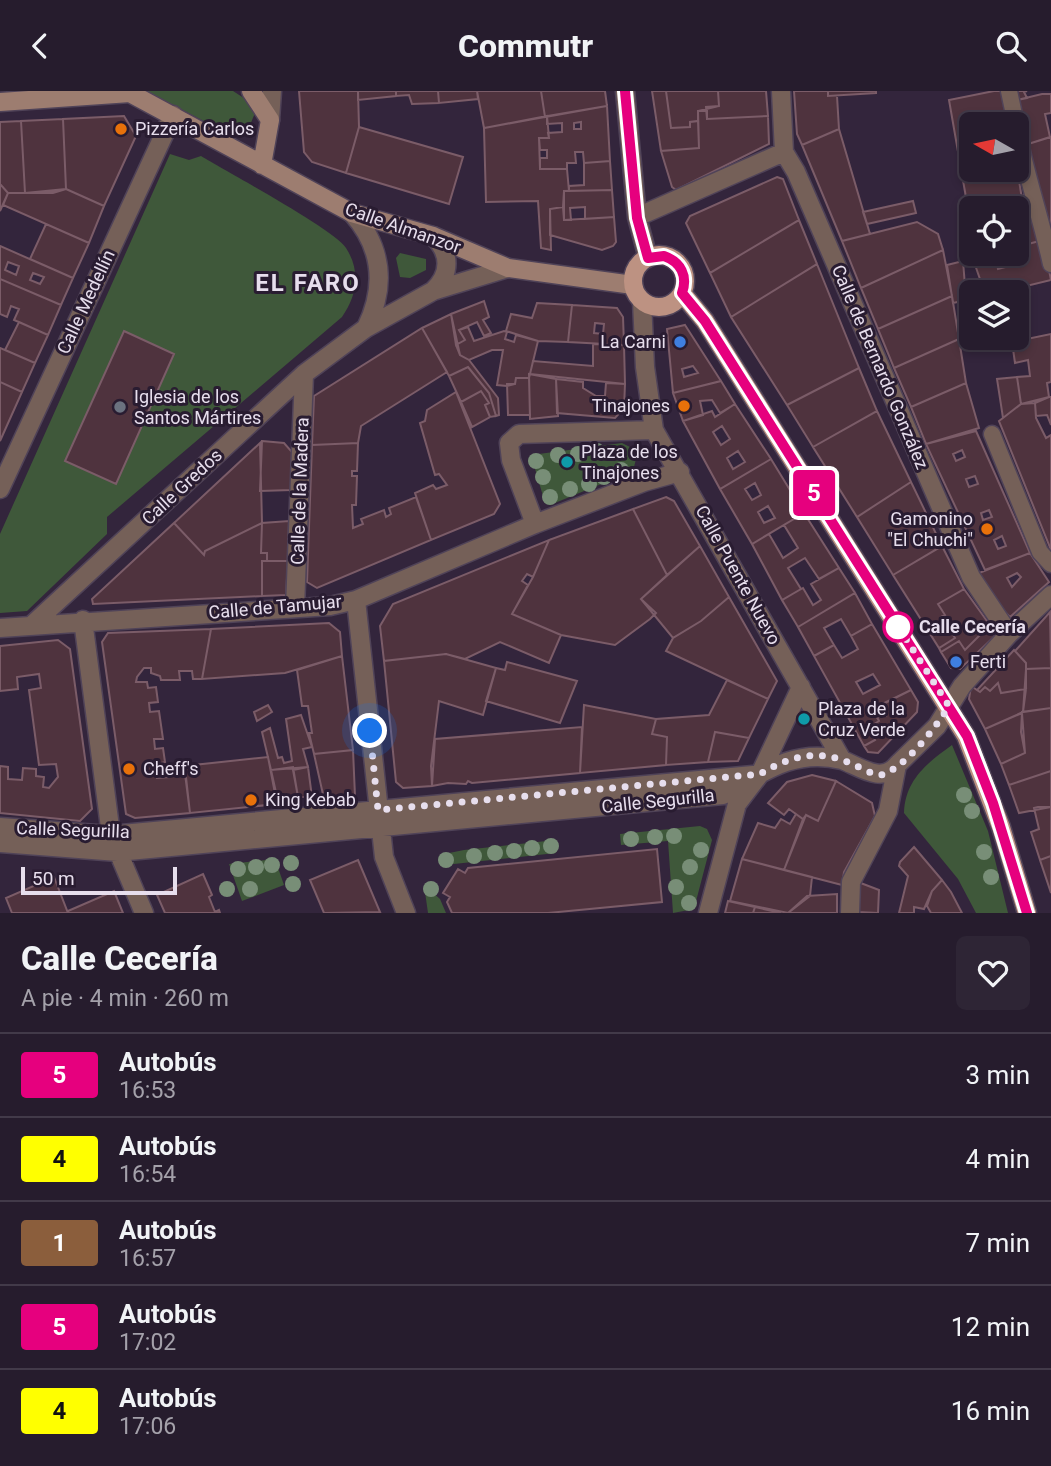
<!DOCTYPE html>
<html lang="es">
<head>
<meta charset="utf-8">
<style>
  :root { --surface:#261c2d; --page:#2e2535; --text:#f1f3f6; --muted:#a4a1aa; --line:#423a49 }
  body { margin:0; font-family:Roboto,sans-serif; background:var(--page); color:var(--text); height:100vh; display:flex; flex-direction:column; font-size:26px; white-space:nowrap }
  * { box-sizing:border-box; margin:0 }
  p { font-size:23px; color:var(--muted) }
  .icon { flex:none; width:38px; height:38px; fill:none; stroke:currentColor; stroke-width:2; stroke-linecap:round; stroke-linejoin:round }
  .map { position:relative; height:822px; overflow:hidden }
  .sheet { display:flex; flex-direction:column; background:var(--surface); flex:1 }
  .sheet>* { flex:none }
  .badge { padding:0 14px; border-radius:5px; font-size:24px; line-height:46px }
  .needle { width:46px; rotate:279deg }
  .buttons { position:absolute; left:959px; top:21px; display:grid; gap:14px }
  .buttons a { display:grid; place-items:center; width:70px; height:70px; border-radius:10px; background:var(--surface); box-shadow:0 4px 10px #0003,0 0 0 2px var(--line); font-size:35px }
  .scale { position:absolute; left:21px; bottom:18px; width:156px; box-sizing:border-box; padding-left:7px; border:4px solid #e7deed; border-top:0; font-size:19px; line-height:24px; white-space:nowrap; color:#e7deed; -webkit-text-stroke:5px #291c31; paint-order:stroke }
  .you { position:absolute; width:35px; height:35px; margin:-18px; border:5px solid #fff; border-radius:50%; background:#1a73e8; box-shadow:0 0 0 10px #1a73e833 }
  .map>.badge { position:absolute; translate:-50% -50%; box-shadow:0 0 0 4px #fff }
  .round { display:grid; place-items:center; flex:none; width:74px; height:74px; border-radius:10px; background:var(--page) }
  .summary { display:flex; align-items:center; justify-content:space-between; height:119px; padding:0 21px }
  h1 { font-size:33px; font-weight:800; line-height:52px }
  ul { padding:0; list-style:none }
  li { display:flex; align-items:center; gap:21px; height:84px; padding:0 21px; border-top:2px solid var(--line) }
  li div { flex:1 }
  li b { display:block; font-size:26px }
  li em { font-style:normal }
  li .badge { min-width:77px; font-weight:700; text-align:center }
  header { display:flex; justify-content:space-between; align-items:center; height:91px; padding:0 21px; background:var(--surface); font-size:32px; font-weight:800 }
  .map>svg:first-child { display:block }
</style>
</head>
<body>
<header><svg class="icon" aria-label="back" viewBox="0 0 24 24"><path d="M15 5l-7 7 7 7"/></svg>Commutr<svg class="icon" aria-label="search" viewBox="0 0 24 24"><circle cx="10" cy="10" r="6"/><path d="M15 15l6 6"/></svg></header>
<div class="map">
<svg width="1051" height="822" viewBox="0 0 1051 822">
  <rect width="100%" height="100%" fill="#33253c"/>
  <path fill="#3f583a" d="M146,0H233L250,11L255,22L250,34L234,43L219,38Z
    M170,63L189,69L201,65C227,81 334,138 346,157C361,180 357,205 342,226L107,426V443L27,520L0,522V443Z
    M400,162L426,168V179L410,187L400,186L396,167Z
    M622,352L632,357L637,364L633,380L550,414L545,412L531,364Z
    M952,654L988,740L1008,822H976L958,788L904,722C905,689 927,672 952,654Z
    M700,735L707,738L712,749L694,818L673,822L668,750L621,754L620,743Z
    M555,749L556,762L454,773L439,770L449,762L464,759Z
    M275,768L284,794L242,810L229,773Z
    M424,794L440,808L446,822H428Z"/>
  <path fill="#4f333e" stroke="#7b5c68" stroke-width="2" fill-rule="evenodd" d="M299,0H358L359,36L346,82L312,71L304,61Z
    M358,0H396V5L358,9Z
    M396,0H438L439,12L412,13L409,4L396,5Z
    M438,0H477L478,8L439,12Z
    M477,0H541L545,26L484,37Z
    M541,0H605L607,15L545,26Z
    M652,0H666L671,37L690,36V31L698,30L699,57L661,60Z
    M666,0H718L719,15L698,20V30L690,31V36L671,37Z
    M718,0H766L768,25L707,28L706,16L719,15Z
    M794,0H828V5H837L839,38L802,54L797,43Z
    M828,0H876V2L828,5Z
    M994,0H1002L1009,33H971V79L1017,77L1022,108L968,118L949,9Z
    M1015,0H1027L1024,1L1027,7L1017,9Z
    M1042,3H1051V22L1045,23L1050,46L1025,54L1017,9Z
    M607,15L610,70L584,72L583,61H575L576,72H567V78H540V67H547V59H540L539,47H549L548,42L562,41V32L547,33V25ZM581,31V38H574V32Z
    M698,20H707V28L768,25L769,53L676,99L672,96L661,60L699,57Z
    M124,25L136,45L104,115L66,98L63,28Z
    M547,25L549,47H539L540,78H567L569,100H564L563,116L550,118L551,159L541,157L538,110L486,111L484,37Z
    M63,28L66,98L25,102L21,30Z
    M21,30L25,102H8L0,93V31Z
    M359,36L463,66L449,113L346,82Z
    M839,38L870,143L842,150L802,54Z
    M1051,46V157L1025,54Z
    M610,70L612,99L569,100V95L584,94V72Z
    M777,86L783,88L799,129L710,182L686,132L690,125Z
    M0,93L8,102L0,120Z
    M66,98L104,115L89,152L3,114L8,102H53Z
    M612,99L614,126L585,128V116L570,117L571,129H564V100Z
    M1024,104H1031L1043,149L1017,156V117H1008L1007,111L1025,108Z
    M913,110L916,122L867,133L863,121Z
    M563,116L564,129L614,126L616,151L613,155L602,159L550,144V118Z
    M799,129L817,173L731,226L710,182Z
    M917,131L938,143L943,159L861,197L842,150Z
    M46,133L89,152L73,187L30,168Z
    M1043,149L1051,189L1002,201H971V208L953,212L947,174L963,170L965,195L981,191L973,168L995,163L998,178L1025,171L1023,163L1008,166L1007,163H1017V156Z
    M0,155L73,187L61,214L0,188ZM8,171L19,175L16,184L5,179ZM33,182L44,186L40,193L30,189Z
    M943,159L952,205L878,238L861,197Z
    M817,173L859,277L787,314L731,226Z
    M0,188L61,214L48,244L14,229L19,218L11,215L7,226L0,223Z
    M952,205L959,248L894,277L878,238Z
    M484,210L489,226L483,229L491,242L484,245L477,231L459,239L465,249L456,254L451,223Z
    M537,212L572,214L568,251L538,250L506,240L511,223L532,227Z
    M572,214L617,217L623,226L624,254L568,251ZM595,232L604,233L603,243L594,242Z
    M451,223L460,264L469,269L498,307L499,324L496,325L489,302L468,276L449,285L422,237Z
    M19,231L48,244L35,272L5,259Z
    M685,234L721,290L673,302L667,238ZM693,275L698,282L684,286L682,278Z
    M468,236L474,250L504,240L507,241L505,248L514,251L516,244L538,250L529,287H516L515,293L507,295L497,294L503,259H492L469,269L460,264L456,254L465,249L459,239Z
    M422,237L447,281L361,335L358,352L312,354L314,305Z
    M124,240L174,263L116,393L65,370Z
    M1051,243V291L1047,292L1049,306L1021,313L1017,286L1030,285L1028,269L1015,272L1012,251Z
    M959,248L966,292L911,316L894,277Z
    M593,253L624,254L625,293L530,283L533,270L593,275Z
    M0,257L35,272L22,301L0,291Z
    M468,276L489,302L496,325L490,326L485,314L489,312L481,300L461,311L449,285Z
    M859,277L877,320L813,356L787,314Z
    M529,283L556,288L558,325L530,328Z
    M1017,286L1021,313L1003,327L997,288Z
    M516,287H529L530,324H508L507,293H515Z
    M556,288L583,291V297L596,305H605L606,292L625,293L624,317L615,327L557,322Z
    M721,290L735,313L720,322L712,309L700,310L703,324L683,330L673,302Z
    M0,291L22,301L0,350Z
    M966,292L979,337L926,353L911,316Z
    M481,300L489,312L485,314L490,326L472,336L461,311Z
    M456,301L500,413L494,423L431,449L415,402L433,394L436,398L447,394L439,383L435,384L420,332L425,330L427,319Z
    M1049,306H1051V334L1047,324L1036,325L1035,312Z
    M1035,312L1036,327L1046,347L1051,344V459L999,330L1021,313Z
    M735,313L771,368L720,398L683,330L712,320L715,326ZM722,335L730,348L721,354L713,341ZM738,360L745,371L733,378L727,367Z
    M877,320L911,391L857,426L813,356Z
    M976,340L1030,462L985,479L926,353ZM962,359L965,366L956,370L953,363ZM975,385L978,393L969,396L966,388ZM989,419L992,426L983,429L981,422ZM1002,445L1006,455L998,458L994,449Z
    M262,350L284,352L292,361L291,399L260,400Z
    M260,352L262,432L205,460L204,464L174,432Z
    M358,352L357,380H352V385H357L356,414H352L353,437L363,433L361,428L384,419L386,426L391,423L389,417L416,406L431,449L317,497L307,491L312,354Z
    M771,368L804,422L752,453L720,398ZM755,392L761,404L752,409L745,398ZM768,415L775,427L764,432L758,421Z
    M911,391L942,455L893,484L857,426Z
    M666,406L674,410L700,455L667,484L633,418Z
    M633,418L667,484L641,508L656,522L650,528L615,554L561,544L512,523L533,486L549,449Z
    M804,422L839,477L819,488L805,467L788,477L801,498L782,509L752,453L769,443L783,467L798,457L784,434Z
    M289,430L288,470H267V462H261L262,432Z
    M174,432L204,464L205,460L262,432L261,462H267V470H262V505L93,513L92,508Z
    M549,449L533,486L527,483L522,490L528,494L512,523L561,544L549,572L500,551L465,568L446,563L384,570L380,535L393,513Z
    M700,455L729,506L701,530L673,547L641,508Z
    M942,455L964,498L938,513L945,524L941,526L955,547L939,557L893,484Z
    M1030,462L1049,491L1010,526L997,513L979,482ZM1017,482L1021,486L1012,496L1007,487Z
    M262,470H288L286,504L262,505Z
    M839,477L855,502L798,536L782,509L803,497L813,514L821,509L811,493Z
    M964,498L997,544L987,537L965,559L959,550L941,561L939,557L955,547L941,526L945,524L938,513Z
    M855,502L872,533L851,545L841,528L824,537L834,554L814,565L798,536Z
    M729,506L777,590L768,608L666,560L673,547L701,530Z
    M1050,521L1051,577L1026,578V572L1015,560Z
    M329,532L340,541L342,565L285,582L202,588L211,538Z
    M872,533L911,599L872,618L879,630L868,637L875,649L864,655L814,565L834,554L842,567L858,558L851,545ZM873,583L880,594L863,603L856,591Z
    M987,537L995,545L960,578L951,577L941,561L959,550L965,559Z
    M211,538L202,588H193L192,580H179L180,589H161L160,585L151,582V577H144L137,586L136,591H147L148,597L156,596L158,611L149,612L150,621L159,620L163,648H154L155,658L163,657L165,671L161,672V678L156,679L157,687L169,686L168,679L185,677L190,722L135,727L126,723L102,551L108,542Z
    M58,549L70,558L92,718L80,730L0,722V675L8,676V688L22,689L23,677L36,678V685L44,686L43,696L49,697L58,686L56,673L39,674L29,599L41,597L39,583L17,586L18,598L0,600V555Z
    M1014,559L1026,572V598L1001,602L998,592L990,600L985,596L980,601L977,599Z
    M446,563L496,577L483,624L439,610L431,675L432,695L403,697L396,691L384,570Z
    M342,565L353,659L314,663L309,642H312L308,615H302L297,579Z
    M507,571L577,590L560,632L486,610L496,577L505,579Z
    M1051,577V617L1023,621L1026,578Z
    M727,589L768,608L749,647L715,641L708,671L666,674L667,646L652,643L656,628L709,624Z
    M998,592L1001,602L1026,598L1023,621L985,638L969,608L971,595L980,601L985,596L990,600Z
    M911,599L918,611L917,621L878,662L868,661L864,655L875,649L868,637L879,630L877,626L886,625L883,613Z
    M268,614L272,621L257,630L254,621Z
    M584,614L656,628L652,643L667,646L666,674L580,682Z
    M1051,617V680L1009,694L1001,673L1025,662L1021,641L1022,621Z
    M1022,622L1025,662L1001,673L985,638Z
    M301,624L312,656L303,658L308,676L271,679L262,641L270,637L278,667L282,666L284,672L292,670L286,628Z
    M582,636L580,682L472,692L468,690L466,693L448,692L432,695L435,648Z
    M715,641L749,647L738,670L708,671Z
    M353,659L355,705L324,708L314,663Z
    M268,666L277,713L190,722L184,675Z
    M293,676L298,706H277L271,679Z
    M308,676L312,706H298L293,679Z
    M1051,680V716L1019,722L1009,694Z
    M812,684L836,690L818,730L806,724L803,728L789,718L784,724L768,712L787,691Z
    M836,690L872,712L875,725L844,781L842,794L784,779L806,724L818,730Z
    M1038,716H1051V765L1040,769L1031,741L1039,738L1034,717Z
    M796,723L803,728L784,779L742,768L758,732L775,737L781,728L790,733Z
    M914,756L942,789L932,800L924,818L914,816V822H899L908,785L899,775L900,771Z
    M657,758L662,811L548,822H452L447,811L450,806L443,802L458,778L465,782L468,777Z
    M1051,765V802L1040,769Z
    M742,768L812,786L810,805L788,822L730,810Z
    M358,769L380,821L324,822L310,789Z
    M203,783L212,804L209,806L215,821L219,819L220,822H165L157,804Z
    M54,786L68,822H12L6,807Z
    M942,789L951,801L962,822H931L927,815L932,800Z
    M858,791L879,799L878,822L857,821Z
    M114,800L123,822H68V820Z
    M837,803V822H788L807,805Z
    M728,810L755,816L753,822H725Z
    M755,816L781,822H753Z"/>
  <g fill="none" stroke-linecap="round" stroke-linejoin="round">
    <g stroke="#504358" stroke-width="19">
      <path id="pedestrian" d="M1009,0L1016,33
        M1017,38C1026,84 1041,127 1051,173
        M992,343L1040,461L1051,473"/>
    </g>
    <g stroke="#504358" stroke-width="21">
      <path id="minor" d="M625,0L637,126L648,167
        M781,0L784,61L796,81L971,486L1009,543
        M270,29L272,0
        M352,122C383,157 386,196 366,237
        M637,126L784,61
        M433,145C451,162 451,183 433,200
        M642,210L645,276L654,339L842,669C860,676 882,693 897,674
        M654,339L519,343L509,352L511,369L535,433L644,391L680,381
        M0,398L173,24
        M356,509L384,766L406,822
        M295,517L304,283
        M83,529L111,744L144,822
        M33,533L304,283L366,237L433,200L508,177
        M0,537L330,515L356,509L535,433
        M0,736L111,744L753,684
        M0,752L118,761L723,704C763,681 795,657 842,669
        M708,822L737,713L760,683L801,596
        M850,822L851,791L888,720L897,674L937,635L962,595L1009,543L1051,504"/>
    </g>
    <g stroke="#504358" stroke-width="21">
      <path id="secondary" d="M251,0L270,29L262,74
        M0,11L130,2L352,122L433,145L508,177L633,194"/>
    </g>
    <g stroke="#504358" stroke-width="21">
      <path id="primary" d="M633 190a26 26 0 1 1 52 0a26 26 0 1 1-52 0Z
        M682,202L705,230L966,645L1001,736L1027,822"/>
    </g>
    <use href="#pedestrian" stroke="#756058" stroke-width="16"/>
    <use href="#minor" stroke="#756058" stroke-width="18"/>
    <use href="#secondary" stroke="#9d7d70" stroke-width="18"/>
    <use href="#primary" stroke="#bd9282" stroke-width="18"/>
  </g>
  <g fill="#788e77">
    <circle cx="597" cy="360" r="8"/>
    <circle cx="578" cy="363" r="8"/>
    <circle cx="558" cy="364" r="8"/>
    <circle cx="536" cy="370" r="8"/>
    <circle cx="621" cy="379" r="8"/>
    <circle cx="543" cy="386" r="8"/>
    <circle cx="604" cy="386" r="8"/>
    <circle cx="589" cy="393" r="8"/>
    <circle cx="570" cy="398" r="8"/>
    <circle cx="550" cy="406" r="8"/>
    <circle cx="964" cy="704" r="8"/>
    <circle cx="972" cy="720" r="8"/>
    <circle cx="674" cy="745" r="8"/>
    <circle cx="655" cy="746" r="8"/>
    <circle cx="631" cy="748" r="8"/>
    <circle cx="551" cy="755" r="8"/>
    <circle cx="532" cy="757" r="8"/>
    <circle cx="701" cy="759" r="8"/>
    <circle cx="514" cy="760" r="8"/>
    <circle cx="984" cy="761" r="8"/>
    <circle cx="495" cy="762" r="8"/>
    <circle cx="474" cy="765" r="8"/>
    <circle cx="446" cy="769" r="8"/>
    <circle cx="291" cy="772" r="8"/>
    <circle cx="272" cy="774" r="8"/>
    <circle cx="256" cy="776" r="8"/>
    <circle cx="690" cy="776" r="8"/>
    <circle cx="238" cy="778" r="8"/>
    <circle cx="991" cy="786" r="8"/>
    <circle cx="293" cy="793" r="8"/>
    <circle cx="676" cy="796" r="8"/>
    <circle cx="227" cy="798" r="8"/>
    <circle cx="250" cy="798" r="8"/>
    <circle cx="431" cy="798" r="8"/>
    <circle cx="689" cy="812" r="8"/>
  </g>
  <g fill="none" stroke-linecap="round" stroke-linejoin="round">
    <g stroke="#fff" stroke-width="16">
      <path id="line" d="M625,0L637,127L648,167L664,165C681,171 688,185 682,202L705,230L967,645L993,712L1027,822"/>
    </g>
    <use href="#line" stroke="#e6007e" stroke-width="10"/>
    <path stroke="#e7deed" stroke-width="7" stroke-dasharray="0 12.6" d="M370,640L378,719L760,683C786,667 815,658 845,670C857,674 869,683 881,684C904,678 937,635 949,615L892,526L898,536"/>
  </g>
  <g fill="#e8710a" stroke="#291c31" stroke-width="2.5">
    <circle cx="121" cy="38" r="7"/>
    <circle cx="684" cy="315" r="7"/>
    <circle cx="987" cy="438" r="7"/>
    <circle cx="129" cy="678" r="7"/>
    <circle cx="251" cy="709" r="7"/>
  </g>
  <g fill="#3f7fe0" stroke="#291c31" stroke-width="2.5">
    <circle cx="680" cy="251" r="7"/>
    <circle cx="956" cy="571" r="7"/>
  </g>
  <circle fill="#6b7280" stroke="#291c31" stroke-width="2.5" cx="120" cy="316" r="7"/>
  <g fill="#0f9aa8" stroke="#291c31" stroke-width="2.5">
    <circle cx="567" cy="371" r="7"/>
    <circle cx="804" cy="628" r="7"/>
  </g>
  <circle fill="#fff" stroke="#e6007e" stroke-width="3.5" cx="898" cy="536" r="14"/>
  <g text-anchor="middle" stroke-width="6" stroke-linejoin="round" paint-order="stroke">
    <g font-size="18" fill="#e7deed" stroke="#291c31" text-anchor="start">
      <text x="135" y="44">Pizzería Carlos</text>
      <text x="666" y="257" text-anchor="end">La Carni</text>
      <text x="134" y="312">Iglesia de los<tspan x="134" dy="21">Santos Mártires</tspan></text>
      <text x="670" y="321" text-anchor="end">Tinajones</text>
      <text x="581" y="367">Plaza de los<tspan x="581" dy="21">Tinajones</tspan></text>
      <text x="973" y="434" text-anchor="end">Gamonino<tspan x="973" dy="21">"El Chuchi"</tspan></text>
      <text x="970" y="577">Ferti</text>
      <text x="818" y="624">Plaza de la<tspan x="818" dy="21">Cruz Verde</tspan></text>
      <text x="143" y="684">Cheff's</text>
      <text x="265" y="715">King Kebab</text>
    </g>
    <g font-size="18" fill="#e7deed" stroke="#291c31">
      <text transform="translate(403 137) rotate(19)" y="6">Calle Almanzor</text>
      <text transform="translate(86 211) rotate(-65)" y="6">Calle Medellín</text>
      <text transform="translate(880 276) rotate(67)" y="6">Calle de Bernardo González</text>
      <text transform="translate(182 396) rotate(-43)" y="6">Calle Gredos</text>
      <text transform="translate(300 400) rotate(-88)" y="6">Calle de la Madera</text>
      <text transform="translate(738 484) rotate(61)" y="6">Calle Puente Nuevo</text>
      <text transform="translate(275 516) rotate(-5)" y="6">Calle de Tamujar</text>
      <text transform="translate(658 710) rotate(-6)" y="6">Calle Segurilla</text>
      <text transform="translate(73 739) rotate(2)" y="6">Calle Segurilla</text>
    </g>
    <g font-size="18" font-weight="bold" fill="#e7deed" stroke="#291c31" text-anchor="start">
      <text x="919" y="542">Calle Cecería</text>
    </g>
    <g font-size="24" font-weight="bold" letter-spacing="2" fill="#e7deed" stroke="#291c31">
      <text x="308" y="200">EL FARO</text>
    </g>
  </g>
</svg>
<div class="buttons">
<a><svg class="needle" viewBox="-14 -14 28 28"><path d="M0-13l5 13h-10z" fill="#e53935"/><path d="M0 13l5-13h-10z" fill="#a4a1aa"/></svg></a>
<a><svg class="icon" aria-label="locate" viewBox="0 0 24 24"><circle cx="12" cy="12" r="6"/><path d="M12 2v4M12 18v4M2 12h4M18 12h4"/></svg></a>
<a><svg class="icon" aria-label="layers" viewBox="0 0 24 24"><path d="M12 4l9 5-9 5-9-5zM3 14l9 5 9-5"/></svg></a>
</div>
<div class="scale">50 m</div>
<div class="you" style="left:370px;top:640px"></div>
<b class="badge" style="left:814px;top:402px;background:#e6007e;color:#fff">5</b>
</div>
<section class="sheet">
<div class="summary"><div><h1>Calle Cecería</h1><p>A pie · 4 min · 260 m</p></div><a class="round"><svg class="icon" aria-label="heart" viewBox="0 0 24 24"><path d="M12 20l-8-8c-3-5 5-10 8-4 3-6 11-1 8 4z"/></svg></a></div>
<ul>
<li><span class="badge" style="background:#e6007e;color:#fff">5</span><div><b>Autobús</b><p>16:53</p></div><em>3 min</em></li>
<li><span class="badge" style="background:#ff0;color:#111">4</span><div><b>Autobús</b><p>16:54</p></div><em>4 min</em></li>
<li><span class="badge" style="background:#8b5e3c;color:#fff">1</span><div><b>Autobús</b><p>16:57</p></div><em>7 min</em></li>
<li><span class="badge" style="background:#e6007e;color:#fff">5</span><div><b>Autobús</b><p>17:02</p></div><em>12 min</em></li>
<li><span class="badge" style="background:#ff0;color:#111">4</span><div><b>Autobús</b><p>17:06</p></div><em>16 min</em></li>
</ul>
</section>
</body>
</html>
